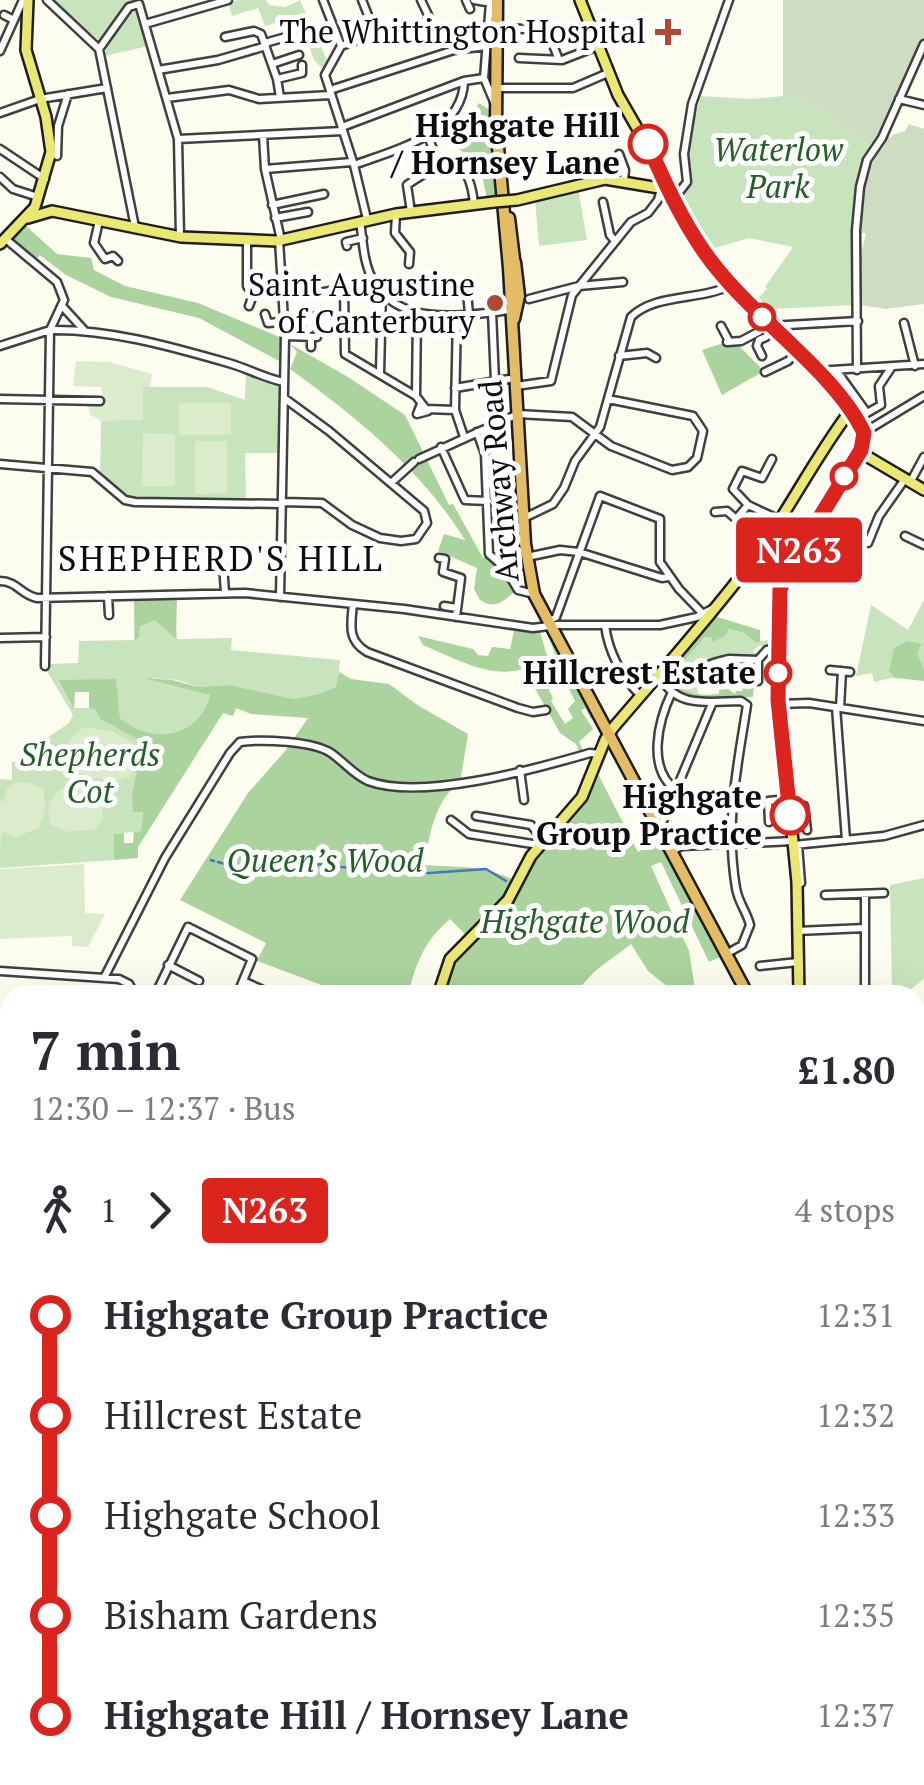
<!DOCTYPE html>
<html lang="en">
<head>
<meta charset="utf-8">
<style>
  :root { --surface:#fff; --page:#f7f7f7; --text:#2b2b33; --muted:#7c7c81 }
  body { margin:0; font-family:"PT Serif",serif; background:var(--page); color:var(--text); height:100vh; display:flex; flex-direction:column; font-size:38px; white-space:nowrap }
  * { box-sizing:border-box; margin:0 }
  p { font-size:32px; color:var(--muted) }
  .icon { flex:none; width:55px; height:55px; fill:none; stroke:currentColor; stroke-width:2; stroke-linecap:round; stroke-linejoin:round }
  .map { position:relative; flex:1; overflow:hidden }
  .details { position:absolute; left:0px; top:985px; width:925px; height:800px; display:flex; flex-direction:column; background:var(--surface); border-radius:30px 30px 0 0; box-shadow:0 10px 40px #0002 }
  .details>* { flex:none }
  .badge { padding:0 20px; border-radius:8px; font-size:35px; line-height:65px }
  .map>.badge { position:absolute; translate:-50% -50%; box-shadow:0 0 0 5px #fff }
  .legs { display:flex; align-items:center; gap:15px; height:110px; padding:0 30px; font-size:32px }
  .legs p { margin-inline-start:auto }
  .headline { display:flex; align-items:center; justify-content:space-between; height:170px; padding:0 30px }
  h1 { font-size:55px; font-weight:700; line-height:75px }
  ul { padding:0 30px; list-style:none }
  li { display:flex; align-items:center; gap:35px; height:100px; font-size:38px }
  li i { display:grid; place-items:center; width:15px; height:100%; margin:0 12px; background:currentColor }
  li i::after { content:''; width:25px; height:25px; margin:-12px; border:8px solid; border-radius:50%; background:var(--surface) }
  li p { margin-inline-start:auto }
  li:first-child i { background:linear-gradient(#0000 50%,currentColor 0) }
  li:last-child i { background:linear-gradient(currentColor 50%,#0000 0) }
  .map>svg:first-child { display:block }
</style>
</head>
<body>
<div class="map">
<svg width="924" height="1785" viewBox="0 0 924 1785">
  <rect width="100%" height="100%" fill="#fdfdef"/>
  <path fill="#c8e4bc" d="M52,0H132L133,2L118,16L101,42Z
    M238,0H266L269,5L285,7L300,0L328,62L324,70L314,60L304,31L290,35L285,20L265,26L258,8L232,16L228,3Z
    M136,11L148,46L105,56L108,41L131,12Z
    M701,96L750,99L783,96L808,100L872,148L857,189L853,218L856,305L772,309L767,313L755,301L767,289L765,287L793,247L749,238L708,250L680,194L691,186L687,143Z
    M578,188L587,240L539,246L535,199Z
    M246,373L281,385L279,453H245L246,503L125,500L100,477L101,419L143,387H207L245,400Z
    M134,598L176,625L177,639L232,638L231,650L340,660L337,687L319,694L294,699L230,685L198,687L178,680L151,678L210,695C199,738 152,745 120,718L115,679L58,681L74,708H95L101,720C117,726 125,735 143,739L132,793L143,811L141,831L114,834V860L0,868V779L12,780V762L45,761L44,740L69,723L73,715L45,668L49,664L78,663L79,641L134,640Z
    M924,600V680L896,677L874,682L872,673L856,676L871,605L908,630Z
    M727,629L744,633L755,642L773,639V646L764,649L760,645L753,651L754,654L758,652L755,657L723,656L721,659L708,661L690,676L688,670L684,671L682,678L689,687L696,680L691,677L697,675L699,685L703,687H697L698,694L687,692L676,678C682,666 689,640 711,637L714,642Z
    M924,878V979L903,995H892L890,885Z
    M102,1775H202L199,1785H98Z"/>
  <path fill="#aad39d" d="M479,103L491,111L496,199H487L480,165L456,147Z
    M26,226L57,254L91,258L94,270L125,286L198,303L282,338L281,362L199,318L111,297L66,275L40,255L34,262L11,240Z
    M733,340L764,371L722,395L702,350Z
    M290,344L348,377L405,415L449,505L453,504L483,558L488,556L504,570L514,592C503,602 494,610 480,600L474,589L477,568L438,551L444,534L465,540C421,469 356,417 290,369L297,352Z
    M177,597L176,639L155,620L140,626L139,637L135,640L134,598Z
    M714,616L760,630V642H755L744,633L728,629L726,635L713,642L711,637L704,638L678,667L673,679C683,695 701,696 719,694V690L728,689L735,694L736,691H742L744,686L754,687L753,697C717,699 688,710 664,676Z
    M514,631L540,632L554,679L546,684L553,698L551,701L565,724L573,718L568,709L575,701L561,673L549,637L552,635L596,716L591,719L585,708L581,710L593,729L579,742L584,752L580,753L576,744L560,733L524,669C489,679 457,659 423,645L418,636L473,649L478,655L488,656L492,647L510,649Z
    M907,641L922,644L917,653L924,670V681L895,678L889,671L894,648Z
    M339,672L351,679L389,684L419,706L468,734L460,783C435,798 428,839 425,865C461,868 480,864 514,880L505,895L467,936L450,919C424,941 416,963 408,995H340L327,987L252,959L259,957L266,943L180,900L248,793L286,750L308,718L251,714L236,708L233,716L223,713L138,847V858L114,860V834L124,833V843H133L134,832L141,831L143,812H133L132,793L143,740C125,735 117,726 101,720L95,709L89,708V692H75L74,709L58,680L116,679L120,718C152,745 199,738 210,695L144,678L172,680L198,687L230,685L294,699L319,694L336,687Z
    M598,774L638,852L661,840L722,956L709,962L661,862L651,866L689,951L696,995H678L648,971L631,944L595,971L573,995H440L447,968L529,871L544,845L588,795Z"/>
  <path fill="#ceddc2" d="M783,0H924V39L880,137L872,148L808,100L783,96Z
    M909,124L924,129V304L886,309L860,305L858,250H862L866,233H857C858,195 868,163 887,131L891,139L892,135L905,131Z"/>
  <path fill="#dbeccd" d="M76,361L110,362L152,374L150,387H143V420L101,421L90,414L89,408L83,404L101,406L102,387L73,386Z
    M179,403H231V435H179Z
    M143,433L175,434V486H142Z
    M195,441H227V493L195,494Z
    M87,727L113,732L133,743L137,759L131,776C119,782 111,780 99,778C91,777 81,778 74,773C55,760 70,731 87,727Z
    M106,782L110,783L107,800H102L103,818L96,829L69,832L51,825C40,794 66,780 94,784L103,798Z
    M14,783H30L44,790L45,810L39,828L16,837L2,831L0,848V798L3,804L7,789Z
    M84,864L85,913L105,914L88,947L72,946V936L0,939V869Z"/>
  <g fill="none" stroke-linecap="round" stroke-linejoin="round">
    <path stroke="#4875be" stroke-width="2.5" d="M771,142L777,150
      M211,860L214,861
      M218,862L250,871
      M308,863L350,868
      M255,871H278L305,863
      M359,872L380,869L427,873
      M429,873L486,869L506,881"/>
    <g stroke="#404040" stroke-width="11">
      <path id="minor" d="M47,0L99,49
        M323,0L341,46L325,75L354,165L367,219
        M362,0L375,33
        M466,0L470,9
        M474,0L492,3
        M490,3L484,78L494,102
        M139,4L178,139L180,236
        M4,15L14,20
        M145,24L228,0
        M502,28L547,30L559,60
        M225,37L254,31L261,34L277,79L280,97
        M265,43L286,37
        M341,46L375,33L425,23L429,17L421,0
        M0,51L23,0
        M519,58L562,60L598,46
        M272,64L299,55
        M158,70L218,60L266,46
        M277,79L302,73V65
        M500,88H573L608,73
        M330,90L454,50L487,46
        M167,98L229,90L259,99L331,95
        M899,99L924,105
        M0,113L40,99L107,88
        M342,127L464,81
        M263,135L265,169L281,240
        M428,136L440,168
        M178,139L343,131
        M0,149L45,179
        M619,154L625,170L624,180
        M57,156L58,126L68,94
        M354,165C394,150 463,134 464,81L484,78
        M265,169L352,162
        M0,177L13,189L38,197
        M672,191H680L687,182L684,154L692,104L729,0
        M603,202L610,235L615,241
        M272,205L324,194
        M411,212L407,185C444,159 469,151 474,204
        M396,214L395,233L410,252L409,264
        M275,218L308,212
        M99,221L94,243L105,259L113,256L118,261
        M360,221C363,240 363,264 374,282C401,328 467,315 510,310
        M135,227L99,49L129,7L139,4
        M279,240L285,336L280,597
        M247,241V286L253,295L249,306
        M347,246L346,242L363,238
        M344,288L345,354L416,396L426,409L455,410
        M324,292L374,283
        M442,293L467,292L469,314
        M529,299L579,286L623,282
        M63,307L84,330
        M492,312L495,381
        M265,314L268,323L293,321
        M457,316L455,410L464,437
        M299,321L310,322
        M904,323L915,366
        M721,326L729,341
        M770,326L858,321
        M310,329V315
        M285,336L317,337
        M727,342L741,341L760,331
        M0,346L50,330L64,300L57,282L8,241
        M311,347V337
        M619,356L647,353L656,358
        M762,356L757,346L759,340L766,337
        M836,370L867,413L881,405L879,386L891,368
        M857,370L856,230L860,187L867,160L882,138L924,44
        M817,371L924,364
        M765,372L788,361L797,352
        M380,373L382,292
        M516,386L551,381L572,295L631,222L648,213L658,200L661,189
        M455,388L509,379
        M416,396L417,313
        M0,399L100,401
        M421,404L417,414L428,411
        M477,432L485,454L489,554L505,568L518,590L534,594
        M863,433L924,396
        M441,447L465,500L488,501
        M419,459L518,414L572,417L611,446L672,470L688,467L697,458L703,431L693,416L608,399
        M772,459L762,478L742,471L733,489L748,505L778,519
        M0,464L92,472L125,500L135,502L282,504
        M911,481L924,457
        M391,483L414,462
        M282,502L322,503L352,525L380,538L401,541L416,539L427,523L424,511L329,431L284,398
        M715,512L727,511L736,519L748,505
        M524,518L553,504L564,488L575,461L600,427L631,317C655,293 701,301 731,285
        M772,531L800,548
        M905,536L924,545
        M868,543L879,516L905,479
        M527,557L560,550L579,552L662,578L668,577
        M439,558L445,559L443,572L461,578L456,617
        M224,572L226,552H222L225,592
        M0,581C17,581 21,595 37,598L245,593L404,609L533,628L557,625H660L697,617L712,609
        M108,596L109,615
        M353,604C351,625 347,640 367,652L518,708L533,712L546,710
        M444,606L457,608
        M549,621L556,617L600,496L660,519V562L679,589L703,614
        M605,625C608,651 622,678 641,696
        M0,638L46,637
        M758,660V681
        M714,663L711,680L702,683L700,673C706,663 718,662 729,659L758,660L767,650L778,648
        M45,666L50,330C109,329 169,346 225,362C245,367 264,378 284,382
        M830,670L850,672
        M660,675C675,710 711,701 741,701L747,705C737,769 725,822 736,888C738,902 747,912 750,925L742,945L726,954
        M672,692C658,721 646,769 677,791
        M779,704L809,703L924,721
        M836,707L846,840
        M840,708L842,671
        M520,770L524,800
        M789,806H804L807,830
        M476,816L531,825L543,840
        M451,820L469,834L539,845
        M769,822L768,801L788,799
        M660,828L712,704
        M794,845L884,836L924,825
        M798,845L801,883
        M671,851L682,846L793,841
        M825,895L884,893
        M865,895V995
        M797,931L865,928
        M168,965L199,981
        M760,966L798,962
        M0,971L119,979L129,984L135,995
        M104,978L165,858L230,753L240,742C262,739 313,741 331,753C344,762 354,775 368,781C422,801 535,769 590,753L600,754
        M243,981L274,995
        M155,995L188,927L252,959L237,995
        M0,1024L10,1026
        M915,1025L924,1018
        M0,1098L10,1056
        M0,1161L10,1154
        M0,1197L10,1194
        M0,1246L10,1239
        M0,1389H10
        M0,1502L10,1500
        M0,1583L10,1521
        M915,1641L923,1644
        M915,1666L924,1672
        M915,1763L920,1776V1785
        M360,1775L383,1785
        M637,1776L682,1785
        M70,1777L71,1775
        M836,1781L892,1775
        M225,1785L228,1775
        M438,1785L442,1775
        M511,1785L512,1775
        M574,1785L576,1775"/>
    </g>
    <g stroke="#1e1e1e" stroke-width="14">
      <path id="major" d="M580,0L618,95L675,194
        M672,191L703,252L775,331L822,376L855,418L863,433L861,450
        M517,200L605,179L671,190
        M28,218L52,211L181,237L277,241L396,214L494,202
        M0,244L35,207L51,152L46,117L26,50L28,0
        M863,454L924,490
        M438,995L450,959L508,900L531,856L582,797L605,740L613,728C659,674 706,622 750,564C786,516 813,460 850,411
        M799,995L797,882L779,701V597L793,561L861,450
        M0,1249L10,1268
        M915,1369L924,1404
        M915,1503L924,1471
        M915,1518L924,1497
        M0,1654L10,1649
        M915,1697L924,1702
        M835,1775L836,1785
        M15,1785L16,1775"/>
    </g>
    <g stroke="#1e1e1e" stroke-width="15">
      <path id="highway" d="M497,0L496,125L509,268L525,544L534,594L748,995
        M509,218L514,259
        M514,319L519,296L515,262
        M915,1163L924,1170"/>
    </g>
    <use href="#minor" stroke="#fff" stroke-width="6"/>
    <use href="#major" stroke="#eae773" stroke-width="9"/>
    <use href="#highway" stroke="#e5bc66" stroke-width="10"/>
    <path stroke="#ae4a34" stroke-width="2.5" d="M915,1473L924,1493
      M915,1501L924,1528"/>
    <g stroke="#1e1e1e" stroke-width="14" stroke-linecap="butt">
      <path id="major-bridge" d="M494,202L517,200"/>
    </g>
    <use href="#major-bridge" stroke="#eae773" stroke-width="9"/>
  </g>
  <g fill="none" stroke-linecap="round" stroke-linejoin="round">
    <g stroke="#fff" stroke-width="22">
      <path id="line-1" d="M648,144C667,189 691,240 724,277C764,325 839,378 864,433L861,450L793,561L780,589L778,700L790,815"/>
    </g>
    <use href="#line-1" stroke="#dc241f" stroke-width="15"/>
  </g>
  <g fill="#ae4a34" stroke="#fff" stroke-width="4">
    <path d="M663 17h10v10h10v10h-10v10h-10v-10h-10v-10h10z"/>
    <circle cx="495" cy="303" r="10"/>
  </g>
  <g fill="#fff" stroke="#dc241f" stroke-width="5">
    <circle cx="648" cy="144" r="18"/>
    <circle cx="762" cy="317" r="12"/>
    <circle cx="844" cy="476" r="12"/>
    <circle cx="778" cy="673" r="12"/>
    <circle cx="790" cy="815" r="18"/>
  </g>
  <g text-anchor="middle" stroke-width="10" stroke-linejoin="round" paint-order="stroke">
    <g font-size="32" fill="#0d0d0d" stroke="#fff" text-anchor="end">
      <text x="646" y="43">The Whittington Hospital</text>
      <text x="475" y="296">Saint Augustine<tspan x="475" dy="37">of Canterbury</tspan></text>
    </g>
    <g font-size="32" font-weight="bold" fill="#0d0d0d" stroke="#fff" text-anchor="end">
      <text x="620" y="137">Highgate Hill<tspan x="620" dy="37">/ Hornsey Lane</tspan></text>
      <text x="756" y="684">Hillcrest Estate</text>
      <text x="762" y="808">Highgate<tspan x="762" dy="37">Group Practice</tspan></text>
    </g>
    <g font-size="32" font-style="italic" fill="#255e26" stroke="#fff">
      <text x="778" y="161">Waterlow<tspan x="778" dy="37">Park</tspan></text>
      <text x="90" y="766">Shepherds<tspan x="90" dy="37">Cot</tspan></text>
      <text x="325" y="872">Queen’s Wood</text>
      <text x="585" y="933">Highgate Wood</text>
    </g>
    <g font-size="32" fill="#0d0d0d" stroke="#fff">
      <text transform="translate(499 481) rotate(-95)" y="11">Archway Road</text>
    </g>
    <g font-size="35" letter-spacing="2.5" fill="#0d0d0d" stroke="#fff">
      <text x="221" y="571">SHEPHERD'S HILL</text>
    </g>
  </g>
</svg>
<b class="badge" style="left:799px;top:550px;background:#dc241f;color:#fff">N263</b>
<section class="details">
<div class="headline"><div><h1>7 min</h1><p>12:30 – 12:37 · Bus</p></div><b>£1.80</b></div>
<div class="legs"><svg class="icon" aria-label="walk" viewBox="0 0 24 24"><circle cx="13" cy="4" r="2"/><path d="M13 8l-2 6 4 7M11 14l-3 7M7 12l3-4h3l4 4"/></svg>1<svg class="icon" aria-label="forward" viewBox="0 0 24 24"><path d="M9 5l7 7-7 7"/></svg><b class="badge" style="background:#dc241f;color:#fff">N263</b><p>4 stops</p></div>
<ul>
<li><i style="color:#dc241f"></i><b>Highgate Group Practice</b><p>12:31</p></li>
<li><i style="color:#dc241f"></i><span>Hillcrest Estate</span><p>12:32</p></li>
<li><i style="color:#dc241f"></i><span>Highgate School</span><p>12:33</p></li>
<li><i style="color:#dc241f"></i><span>Bisham Gardens</span><p>12:35</p></li>
<li><i style="color:#dc241f"></i><b>Highgate Hill / Hornsey Lane</b><p>12:37</p></li>
</ul>
</section>
</div>
</body>
</html>
